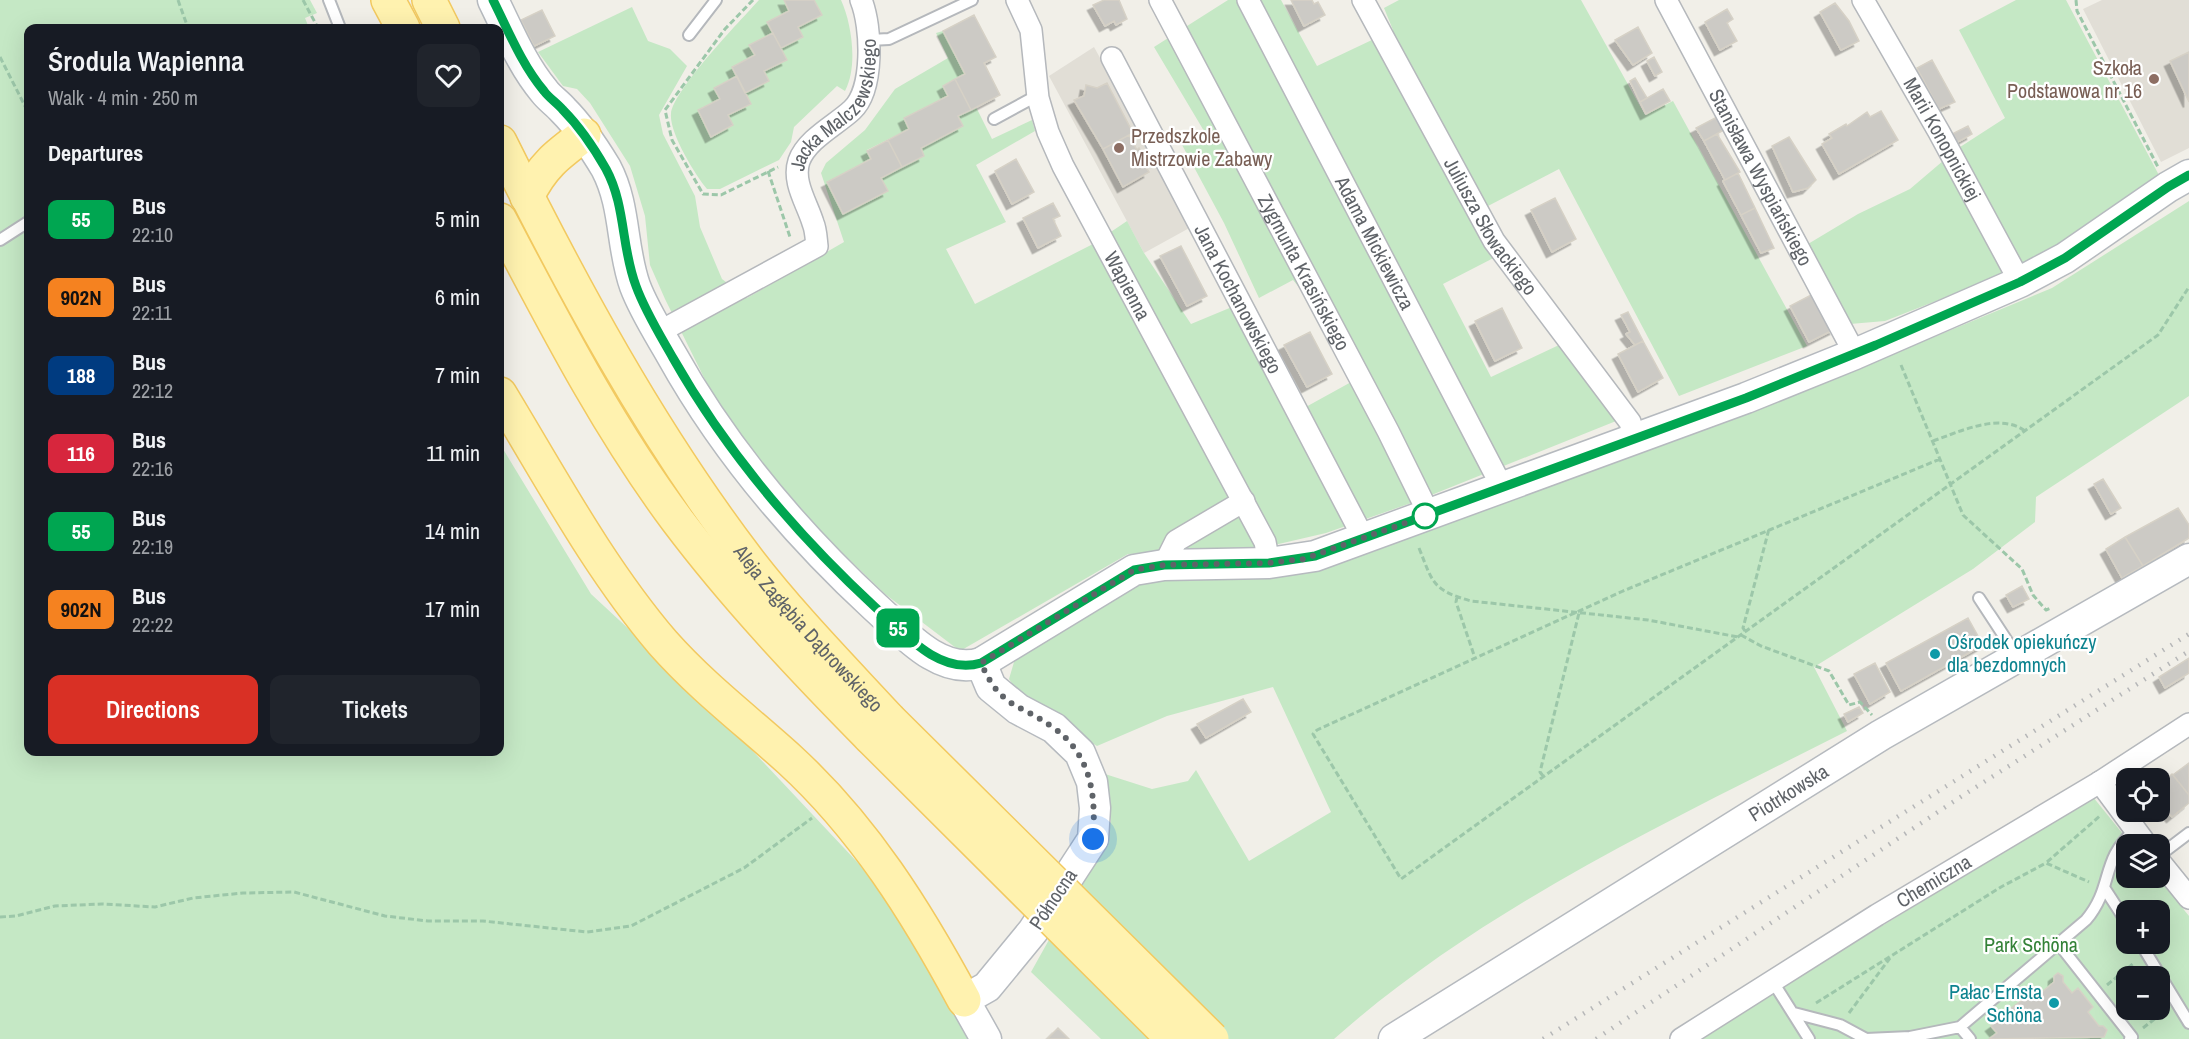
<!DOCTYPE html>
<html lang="en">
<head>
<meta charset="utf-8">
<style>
  :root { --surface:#171b24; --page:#20242c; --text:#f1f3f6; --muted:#9ea1a6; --accent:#d93025 }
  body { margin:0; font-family:"Archivo Narrow",sans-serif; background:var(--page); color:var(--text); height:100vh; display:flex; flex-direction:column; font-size:22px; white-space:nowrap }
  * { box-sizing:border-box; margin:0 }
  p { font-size:20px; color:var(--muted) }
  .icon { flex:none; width:33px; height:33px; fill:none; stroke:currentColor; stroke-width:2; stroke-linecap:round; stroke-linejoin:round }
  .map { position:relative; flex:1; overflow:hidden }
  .details { position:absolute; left:24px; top:24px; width:480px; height:732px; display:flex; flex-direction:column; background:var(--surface); border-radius:12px; box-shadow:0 6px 24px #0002 }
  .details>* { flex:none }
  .badge { padding:0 12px; border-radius:9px; font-size:21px; line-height:39px }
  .fabs { position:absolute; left:2116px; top:768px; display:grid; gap:12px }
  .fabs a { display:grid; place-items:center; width:54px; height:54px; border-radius:12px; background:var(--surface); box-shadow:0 6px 24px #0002; font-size:30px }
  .you { position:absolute; width:30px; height:30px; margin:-15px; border:4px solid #fff; border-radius:50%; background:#1a73e8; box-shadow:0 0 0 9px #1a73e833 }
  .map>.badge { position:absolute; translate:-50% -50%; box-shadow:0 0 0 3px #fff }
  h2 { padding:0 24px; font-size:22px; line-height:54px }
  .round { display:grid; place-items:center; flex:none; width:63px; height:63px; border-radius:12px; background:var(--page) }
  .overview { display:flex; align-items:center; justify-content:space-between; height:102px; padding:0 24px }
  h1 { font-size:28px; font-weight:600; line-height:45px }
  .primary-button { display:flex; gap:12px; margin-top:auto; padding:12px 24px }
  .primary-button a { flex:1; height:69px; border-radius:12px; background:var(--accent); color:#fff; font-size:24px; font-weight:600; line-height:69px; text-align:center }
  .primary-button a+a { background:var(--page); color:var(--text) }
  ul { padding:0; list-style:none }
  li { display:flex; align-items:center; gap:18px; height:78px; padding:0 24px }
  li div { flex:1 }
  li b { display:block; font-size:22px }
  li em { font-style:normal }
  li .badge { min-width:66px; font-weight:700; text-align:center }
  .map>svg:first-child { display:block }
</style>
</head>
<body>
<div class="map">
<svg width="2189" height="1039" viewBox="0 0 2189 1039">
  <defs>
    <filter id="shadow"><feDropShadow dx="-5.5" dy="5.5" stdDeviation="0" flood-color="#0004"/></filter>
  </defs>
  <rect width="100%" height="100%" fill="#f1efe8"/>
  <path fill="#e1ded6" d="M2102,0H2189V148L2161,162L2083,9Z
    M1094,47L1193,226L1144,253L1049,76Z"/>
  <path fill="#c5e8c5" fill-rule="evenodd" d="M0,0H310L317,13L305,18L309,28H28V752H500V444L591,594L702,697L860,865L927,959L971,1039H0Z
    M759,0H841C852,24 858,67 845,91L837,86L794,127L791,142L779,160L720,189H707C695,175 669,132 671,114C673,90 741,20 759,0Z
    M1228,0H1281L1317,66L1393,30L1384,8L1399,0H1581L1645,115L1673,101L1807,346L1679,396L1559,169L1488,206L1511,249L1443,284L1491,377L1576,337L1636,413L1414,502L1326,533L1253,550L1128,554L960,651L885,594L792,504L720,410L665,299L650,265L645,216L630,166L590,103L577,89L563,86L538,52L632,7L648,41L670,49L687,66L659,115L663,134L695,196L700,227L722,279L747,298L844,242L821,173L826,163L865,130L895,89L948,58L936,33L943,31L965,74L943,86L948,96L904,118L909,129L867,150L871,159L827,182L843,214L888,191L881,178L924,156L921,148L963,126L958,116L976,107L992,139L1032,120L1035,131L976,165L1006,222L946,249L975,304L1093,244L1127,221L1144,253L1191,324L1244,302L1304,408L1353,381L1315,307L1293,280L1259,298L1224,223L1181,143L1204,131L1154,47Z
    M2016,0H2066L2161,179L2033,263L1885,321L1850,324L1808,244L1858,214L1910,189L1957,149L2005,118L1959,30Z
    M2189,201V396L2036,497L2035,522L1973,569L1814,667L1847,731C1670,821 1484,906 1334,1039H1101L1031,972L1093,861L1111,821L1105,774L1152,789L1188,781L1196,770L1249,861L1331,812L1273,687L1167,716L1097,746L1023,700L1009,679L1017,652L1135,579L1303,571L1364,555L1782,400L2052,288Z
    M2093,797L2131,844H2127V878H2158L2189,916V1039H1697ZM2127,910H2160V944H2127ZM2127,976H2160V1010H2127Z"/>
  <path fill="#cccac5" stroke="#d6d1c6" stroke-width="1.5" filter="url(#shadow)" d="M784,0H814L822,15L798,27L803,37L781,48L767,22L789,11Z
    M1104,0H1119L1127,19L1116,25L1114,21L1105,26L1093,5Z
    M1291,0H1312L1314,4L1318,2L1325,15L1304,26Z
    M1835,3L1849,21L1859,41L1841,50L1820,12Z
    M1727,9L1733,19L1727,23L1737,41L1720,50L1705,22Z
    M542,10L555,36L534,46L521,20Z
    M974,15L996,57L984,63L1000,95L971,110L955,79L965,74L943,31Z
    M1638,27L1652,53L1633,65L1615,40Z
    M773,33L787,60L764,71L769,81L745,93L732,67L755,55L749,45Z
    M2189,52V102L2170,61Z
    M1654,57L1662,72L1655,76L1647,61Z
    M1932,60L1955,102L1939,109L1917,68Z
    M737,76L751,104L728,115L733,125L711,137L698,110L720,99L714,88Z
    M1635,78L1647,98L1640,102L1630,81Z
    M955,79L971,110L958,116L963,126L921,148L924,156L902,167L888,140L909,129L904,118L948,96L943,86Z
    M1107,83L1133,133L1103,149L1074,100L1084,96L1086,85L1097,88Z
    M1663,89L1670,101L1646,114L1640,102Z
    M1881,111L1898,140L1839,174L1822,144L1832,138L1829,134L1846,124L1847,126L1867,112L1870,117Z
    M1717,117L1724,130L1704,141L1696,128Z
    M1968,126L1972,134L1956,143L1952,134Z
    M1717,134L1740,172L1725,180L1704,141Z
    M1129,135L1137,150L1139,148L1143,155L1140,157L1149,172L1123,187L1103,149Z
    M1789,137L1816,180L1808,188L1793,192L1772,146Z
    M888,140L902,167L881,178L888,191L843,214L827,182L871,159L867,151Z
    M1016,159L1034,192L1012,204L995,171Z
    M1738,173L1755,208L1741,215L1723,181Z
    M1555,198L1576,239L1552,252L1531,210Z
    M1053,203L1060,216L1053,219L1061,236L1038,248L1023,218Z
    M1755,208L1774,248L1761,253L1741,215Z
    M1181,246L1207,296L1187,306L1160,256Z
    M1815,293L1835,329L1809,342L1790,306Z
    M1502,308L1522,348L1495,361L1475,321Z
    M1628,312L1643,341L1635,345L1626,334L1630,332L1621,315Z
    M1310,332L1332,374L1307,387L1284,345Z
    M1643,341L1663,378L1638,392L1618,354Z
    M2103,479L2121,508L2111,514L2094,484Z
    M2178,508L2189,525V538L2143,566L2125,537Z
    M2125,537L2143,566L2122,578L2106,549Z
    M2022,586L2029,599L2013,607L2006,595Z
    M1968,618L1983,645L1901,691L1886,663Z
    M2189,658V673L2165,688L2159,677Z
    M1875,663L1890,692L1870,704L1854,674Z
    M1243,699L1251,712L1206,738L1197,724Z
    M1859,707L1863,713L1848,722L1844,714Z
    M2189,763V795L2173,775Z
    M2172,774L2189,795V803L2172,817L2160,804V784Z
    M2058,973L2063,976V982L2072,993L2078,988L2093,1007L2088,1012L2099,1026H2103L2107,1030L2104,1037L1989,1039L1997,1033L1991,1026L2006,1015L2005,1013L2038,988L2042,992L2054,982V976Z
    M1058,1028L1069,1039H1047Z"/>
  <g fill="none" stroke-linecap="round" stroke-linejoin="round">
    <g stroke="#b5b8bc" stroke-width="14">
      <path id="lane" d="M329,0L340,28
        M689,35L716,0
        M870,40L889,39L972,0
        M994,119L1029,100L1038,98
        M0,240L28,222
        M1979,598L2017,656
        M2160,855L2189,833
        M2105,889L2127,923
        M2058,943L2132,1037L2130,1039
        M2141,944L2189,1023
        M1773,982L1809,1039
        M1794,1013L1840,1025L1866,1039
        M1960,1027L1970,1039
        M1866,1039L1910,1037L1960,1027L2086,920C2114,887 2100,860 2134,831"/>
    </g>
    <g stroke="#b5b8bc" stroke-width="24">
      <g id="street">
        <path id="s1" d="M1017,0L1031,30L1038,98L1048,132L1063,166L1265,542L1269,563"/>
        <path id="s2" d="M1160,0L1388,431L1429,514"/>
        <path id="s3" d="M1248,0L1502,487"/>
        <path id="s4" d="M1363,0L1494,241L1630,422L1635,439"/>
        <path id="s5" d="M1666,0L1855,354"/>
        <path id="s6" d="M1863,0L1939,132L2020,282"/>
        <path id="s7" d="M1112,58L1364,539"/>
        <path id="s8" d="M659,332L817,246C816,238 816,230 813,223C807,203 792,182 799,161C807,139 836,125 852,110C874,90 872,27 861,0"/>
        <path d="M1164,565L1176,541L1244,501"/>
        <path d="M2100,782L2146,844"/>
        <path d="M2160,862L2189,898"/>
        <path id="s9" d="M1681,1039L1877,915L2100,782L2189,724"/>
      </g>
    </g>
    <g stroke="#b6babf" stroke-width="33">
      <g id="secondary">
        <path d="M493,0C508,30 522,65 544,91C549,98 557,103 563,110C580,127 594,148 606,168C626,206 621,247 635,286C644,310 659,333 671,354C725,451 794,532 875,607C903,632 940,676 981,663L1134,570L1164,565L1269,563L1315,556L1746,398L1855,354L2020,282L2065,258L2168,187L2189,175"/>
        <path d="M981,663L991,687L1018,709L1054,728L1080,753L1092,782L1095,808L1093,839L1033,931L987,987L964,1000L986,1039"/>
        <path id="s10" d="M1394,1039L1881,735L2189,559"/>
      </g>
    </g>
    <g stroke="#f2c960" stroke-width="36">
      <g id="primary">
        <path d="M388,0L403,28"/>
        <path d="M429,0L443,28"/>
        <path id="s11" d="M500,142C572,287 649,430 747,559C790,615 841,667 889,719"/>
        <path d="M527,197C542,166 557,155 584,135"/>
        <path d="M500,220C554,322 607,426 677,520C735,597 802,668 870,737"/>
        <path d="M500,394C551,478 599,568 663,643C702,687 747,721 790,760C864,828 916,911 964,1000"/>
      </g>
    </g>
    <path stroke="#9cc7a9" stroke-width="3" stroke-dasharray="6 3" stroke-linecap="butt" d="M178,0L188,28
      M303,0L318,28
      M753,0L725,29L665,110L672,140L703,194L721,195L778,167
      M2076,0L2077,11L2158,167
      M0,57L28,112
      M768,171L790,237
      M1901,365L1963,515L2022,569L2033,595L2046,610L2051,608
      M1933,441C1959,432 1999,412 2025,431
      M1940,459L1623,591L1317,730L1313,734L1401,879L2158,335L2189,287
      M1419,548C1433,583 1432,590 1471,601L1648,620L1738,637
      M1457,597L1456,602L1475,658
      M1745,631L1743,628L1769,529
      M1741,635L1761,646L1829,671L1849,705L1860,702L1872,715
      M1543,776L1540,772L1579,613
      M2047,862L2101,815
      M0,917L16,916L55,906L102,904L155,907L193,898L243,893L294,892L385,916L428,921H483L587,932L631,926L744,868L812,818
      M2107,985L2134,963
      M1816,1003L2001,887L2046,863L2089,882
      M1849,1013L1890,958
      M2143,1028L2166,1010"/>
    <use href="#lane" stroke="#fff" stroke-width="10"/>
    <use href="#street" stroke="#fff" stroke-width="21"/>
    <use href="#secondary" stroke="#fff" stroke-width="30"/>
    <use href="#primary" stroke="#fff2af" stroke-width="33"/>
    <path stroke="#b6b7b8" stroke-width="4.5" stroke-dasharray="1.5 8" stroke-linecap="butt" d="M1543,1039L2189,634
      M1596,1039L1962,796L2189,651"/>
    <g stroke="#f2c960" stroke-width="36" stroke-linecap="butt">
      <path id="primary-bridge" d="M889,719L1212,1039
        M870,737L1173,1039"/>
    </g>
    <use href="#primary-bridge" stroke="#fff2af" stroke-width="33"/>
  </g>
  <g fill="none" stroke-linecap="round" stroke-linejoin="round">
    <g stroke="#fff" stroke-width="14">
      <path id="line" d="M493,0C508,30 522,65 544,91C549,98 557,103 563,110C580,127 594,148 606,169C626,206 621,247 636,286C645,311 660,335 673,358C727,453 795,533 875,607C903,632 939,676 981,663L1134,570L1164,565L1269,563L1315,556L1746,398L1876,345L2020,282L2065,258L2168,187L2189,175"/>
    </g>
    <use href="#line" stroke="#00a651" stroke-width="9"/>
    <path stroke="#5f6368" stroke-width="6" stroke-dasharray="0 10.8" d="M1093,839C1096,796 1092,756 1054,728C1019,703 1001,709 981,663L1134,570L1164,565L1269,563L1304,559L1425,516"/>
  </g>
  <g fill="#8d6e63" stroke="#fff" stroke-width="2">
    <circle cx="2154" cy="79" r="6"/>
    <circle cx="1119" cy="148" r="6"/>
  </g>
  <circle fill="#fff" stroke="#00a651" stroke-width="3" cx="1425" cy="516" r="12"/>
  <g fill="#0f9aa8" stroke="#fff" stroke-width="2">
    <circle cx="1935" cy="654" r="6"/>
    <circle cx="2054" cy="1003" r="6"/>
  </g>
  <g text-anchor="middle" stroke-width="4.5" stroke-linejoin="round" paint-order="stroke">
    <g font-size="20" fill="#785e54" stroke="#fff" text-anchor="end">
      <text x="2142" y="75">Szkoła<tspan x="2142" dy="23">Podstawowa nr 16</tspan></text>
      <text x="1131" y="143" text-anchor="start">Przedszkole<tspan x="1131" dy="23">Mistrzowie Zabawy</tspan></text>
    </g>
    <g font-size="20" fill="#5f6368" stroke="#fff">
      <text dy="7" stroke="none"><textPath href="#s8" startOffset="338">Jacka Malczewskiego</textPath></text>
      <text dy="7" stroke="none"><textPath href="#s6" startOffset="160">Marii Konopnickiej</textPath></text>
      <text dy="7" stroke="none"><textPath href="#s5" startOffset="201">Stanisława Wyspiańskiego</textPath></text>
      <text dy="7" stroke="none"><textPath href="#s4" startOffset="260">Juliusza Słowackiego</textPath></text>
      <text dy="7" stroke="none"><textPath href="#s3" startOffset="274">Adama Mickiewicza</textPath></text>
      <text dy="7" stroke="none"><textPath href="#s2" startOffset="308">Zygmunta Krasińskiego</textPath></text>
      <text dy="7" stroke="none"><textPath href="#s1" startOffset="310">Wapienna</textPath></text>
      <text dy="7" stroke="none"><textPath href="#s7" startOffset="272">Jana Kochanowskiego</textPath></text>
      <text dy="7" stroke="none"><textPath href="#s11" startOffset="578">Aleja Zagłębia Dąbrowskiego</textPath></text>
      <text dy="7" stroke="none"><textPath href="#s10" startOffset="465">Piotrkowska</textPath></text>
      <text dy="7" stroke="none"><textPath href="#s9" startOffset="298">Chemiczna</textPath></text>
      <text transform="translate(1053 899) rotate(-56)" y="7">Północna</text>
    </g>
    <g font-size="20" fill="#0d838f" stroke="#fff" text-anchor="start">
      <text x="1947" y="649">Ośrodek opiekuńczy<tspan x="1947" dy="23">dla bezdomnych</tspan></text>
      <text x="2042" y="999" text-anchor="end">Pałac Ernsta<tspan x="2042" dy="23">Schöna</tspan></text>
    </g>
    <g font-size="20" fill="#348238" stroke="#fff">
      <text x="2031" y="952">Park Schöna</text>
    </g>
  </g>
</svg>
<div class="fabs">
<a><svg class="icon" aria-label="locate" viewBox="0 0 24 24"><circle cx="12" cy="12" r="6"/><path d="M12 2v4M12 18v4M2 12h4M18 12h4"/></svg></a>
<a><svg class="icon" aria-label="layers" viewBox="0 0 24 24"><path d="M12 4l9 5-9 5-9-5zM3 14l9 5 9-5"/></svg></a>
<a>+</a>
<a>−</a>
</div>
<div class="you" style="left:1093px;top:839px"></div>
<b class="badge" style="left:898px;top:628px;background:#00a651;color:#fff">55</b>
<section class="details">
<div class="overview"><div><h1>Środula Wapienna</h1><p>Walk · 4 min · 250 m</p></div><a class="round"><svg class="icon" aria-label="heart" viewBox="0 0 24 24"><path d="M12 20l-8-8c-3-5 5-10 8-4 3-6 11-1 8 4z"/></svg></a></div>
<h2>Departures</h2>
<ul>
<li><span class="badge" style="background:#00a651;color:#fff">55</span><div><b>Bus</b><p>22:10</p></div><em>5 min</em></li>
<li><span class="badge" style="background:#f58220;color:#111">902N</span><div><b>Bus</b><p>22:11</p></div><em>6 min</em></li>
<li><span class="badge" style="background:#003b80;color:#fff">188</span><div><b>Bus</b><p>22:12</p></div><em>7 min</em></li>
<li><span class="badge" style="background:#d7263d;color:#fff">116</span><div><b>Bus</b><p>22:16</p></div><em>11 min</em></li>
<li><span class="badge" style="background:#00a651;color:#fff">55</span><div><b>Bus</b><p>22:19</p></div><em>14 min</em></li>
<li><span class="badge" style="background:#f58220;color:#111">902N</span><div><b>Bus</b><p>22:22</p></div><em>17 min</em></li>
</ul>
<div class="primary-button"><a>Directions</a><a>Tickets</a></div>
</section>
</div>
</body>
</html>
